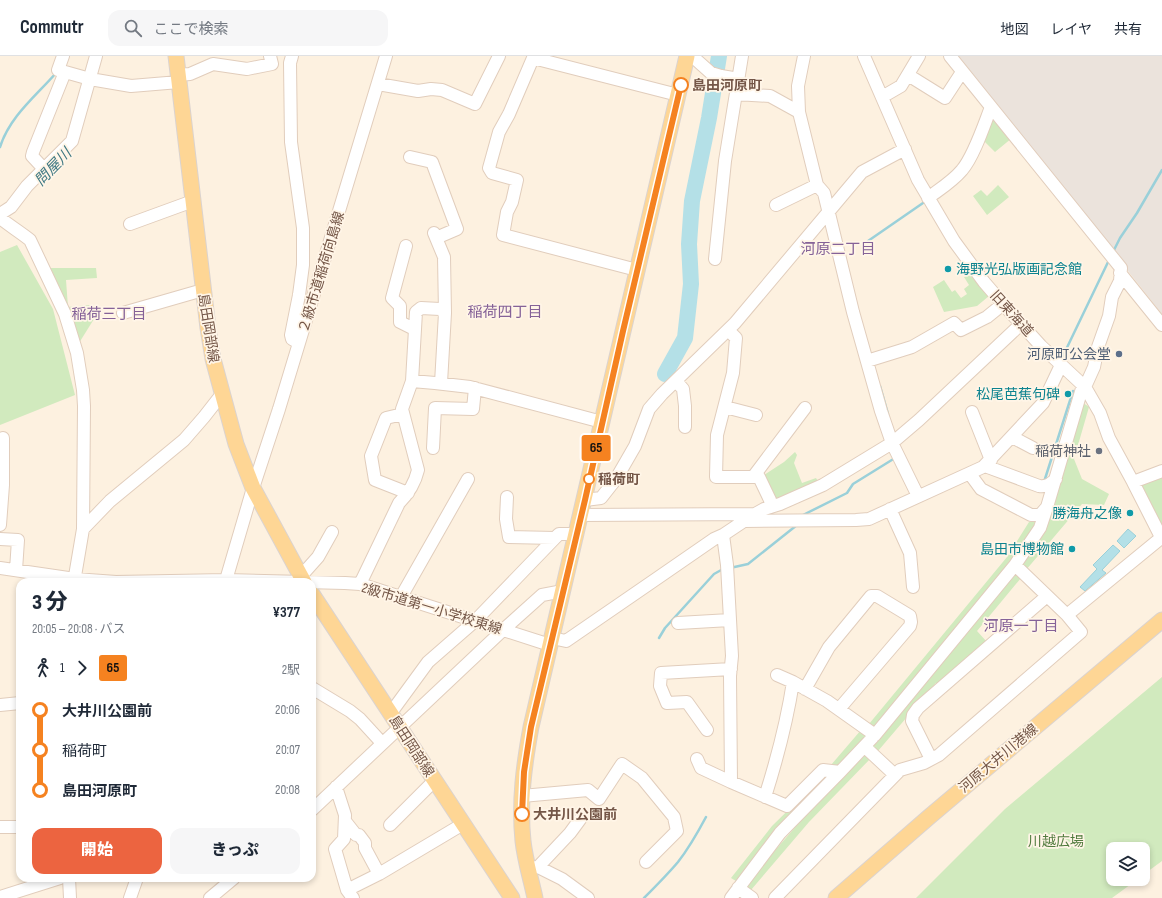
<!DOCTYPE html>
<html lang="ja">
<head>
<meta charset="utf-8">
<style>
  :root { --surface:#fff; --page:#f6f6f7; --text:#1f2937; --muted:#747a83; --line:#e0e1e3; --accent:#ec6440 }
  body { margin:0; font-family:"Sofia Sans Condensed","Noto Sans JP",sans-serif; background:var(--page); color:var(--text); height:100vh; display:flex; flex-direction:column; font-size:15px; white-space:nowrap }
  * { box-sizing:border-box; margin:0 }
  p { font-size:13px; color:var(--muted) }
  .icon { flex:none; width:22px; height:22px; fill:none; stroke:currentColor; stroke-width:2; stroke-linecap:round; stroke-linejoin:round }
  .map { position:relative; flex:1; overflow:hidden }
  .drawer { position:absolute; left:16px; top:522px; width:300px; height:304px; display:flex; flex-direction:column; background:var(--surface); border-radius:12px; box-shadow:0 2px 6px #0003 }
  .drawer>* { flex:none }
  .badge { padding:0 8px; border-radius:3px; font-size:14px; line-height:26px }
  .fabs { position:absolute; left:1106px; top:786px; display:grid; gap:8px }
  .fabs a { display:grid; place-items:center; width:44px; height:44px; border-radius:8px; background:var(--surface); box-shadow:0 2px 6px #0003; font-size:20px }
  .map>.badge { position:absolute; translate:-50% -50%; box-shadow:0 0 0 2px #fff }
  .legs { display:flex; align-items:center; gap:6px; height:44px; padding:0 16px; font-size:13px }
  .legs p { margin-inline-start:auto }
  .head { display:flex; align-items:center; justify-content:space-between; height:68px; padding:0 16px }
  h1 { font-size:22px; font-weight:800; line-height:30px }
  .primary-button { display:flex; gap:8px; margin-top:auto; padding:8px 16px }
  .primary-button a { flex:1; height:46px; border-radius:12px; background:var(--accent); color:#fff; font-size:16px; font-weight:800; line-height:46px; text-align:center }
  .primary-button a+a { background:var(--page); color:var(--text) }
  ul { padding:0 16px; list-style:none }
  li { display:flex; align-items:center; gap:14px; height:40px; font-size:15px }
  li i { display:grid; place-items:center; width:6px; height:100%; margin:0 5px; background:currentColor }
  li i::after { content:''; width:10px; height:10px; margin:-5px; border:3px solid; border-radius:50%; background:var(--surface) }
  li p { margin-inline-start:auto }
  li:first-child i { background:linear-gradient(#0000 50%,currentColor 0) }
  li:last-child i { background:linear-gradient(currentColor 50%,#0000 0) }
  header { display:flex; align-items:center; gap:24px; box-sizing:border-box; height:56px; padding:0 20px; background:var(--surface); border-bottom:1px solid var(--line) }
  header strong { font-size:19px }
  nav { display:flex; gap:22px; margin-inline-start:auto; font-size:14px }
  .search { width:280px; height:36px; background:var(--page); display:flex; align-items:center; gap:10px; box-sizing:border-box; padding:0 14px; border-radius:12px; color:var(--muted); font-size:15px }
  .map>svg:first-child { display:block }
</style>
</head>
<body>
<header>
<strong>Commutr</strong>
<div class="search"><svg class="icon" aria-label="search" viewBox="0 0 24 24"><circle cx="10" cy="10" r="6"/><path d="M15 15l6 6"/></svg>ここで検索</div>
<nav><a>地図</a><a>レイヤ</a><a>共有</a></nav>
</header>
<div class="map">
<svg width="1162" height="842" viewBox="0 0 1162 842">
  <rect width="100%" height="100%" fill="#fdf1e0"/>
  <path fill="#ebe3dc" d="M958,0H1162V258L1109,191Z"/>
  <path fill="#d1eabe" d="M992,57L1012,82L995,96L985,86H980Z
    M998,129L1009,141L987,159L973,140L981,134L987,140Z
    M17,189L53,253L75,339L0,369V196Z
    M48,212H96L97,222L66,224L68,251L90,249L94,263L79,287Z
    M971,216L989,240L977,250L944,256L933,231L944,224L952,236L955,234L961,242L967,238L964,233L969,229L964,221Z
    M1082,346L1089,351L1074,403L1082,423L1109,438L1104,449L1082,448L1026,514L1021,509Z
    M795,396L797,399L794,407L802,427L816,422L819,427L776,445L764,419L784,406Z
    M1162,419V471L1141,428Z
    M1029,466H1038L1012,507L876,673L869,668L1007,501Z
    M1015,517L1021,522L977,575L987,586L938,630L936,627L878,695L872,691Z
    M1162,621V805L1143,819V793H1113V823H1138L1112,842H916L1005,753Z
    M861,674L868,680L840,710L831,709Z
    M865,697L871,702L809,766L751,834L745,829L804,761Z
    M822,721L830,722L736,825L731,822L772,770Z"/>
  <path fill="#b4e0e7" stroke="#9ad0d9" d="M1128,473L1136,480L1124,492L1117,485Z
    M1113,489L1120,495L1102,514L1106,517L1085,535L1080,531L1097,513L1093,509Z"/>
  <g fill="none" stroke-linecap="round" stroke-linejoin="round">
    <path stroke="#9ad0d9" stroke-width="2.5" d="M0,91C10,60 36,40 56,17
      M868,185L923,147
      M1113,196L1120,182L1137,157L1162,114
      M1061,304L1109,204
      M880,330L888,358
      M1044,426L1073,335
      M801,460L847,437L853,428L895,402
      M730,512L748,508L797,469
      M659,582L665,572L714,518L723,513
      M644,842C656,830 667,819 678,806C689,792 698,776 706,761"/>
    <path stroke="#b4e0e7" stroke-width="16" d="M665,318L685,282L691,228L689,188L692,145L709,62L719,0"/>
    <g stroke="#e1cdbc" stroke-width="14">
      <path id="minor" d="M63,0L58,14L90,23L131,30L179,26
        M292,0L290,7L291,86L303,172V209L299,239L291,279L292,283L299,287
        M692,0L711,17L721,20L739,23
        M864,0L918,124L954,185L984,226L1003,248L1041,290L1085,331L1100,357L1109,382L1133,426L1162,483
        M950,0L1121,212L1120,225L1112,241L1109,260L1098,291L1094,311L1085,331
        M178,19L190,18L213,8L247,13L272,8L270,0
        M908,19L945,42L962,16
        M378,28L418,35L431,33L442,34L475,48L499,0
        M736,38L770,40L799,56L817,129L824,137L853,256L881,355L892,387L918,440
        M882,41L901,30L919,0
        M799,56L798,30L804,0
        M410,101L432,106L457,173L443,179
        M44,113L32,100L33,96L65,16
        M928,142C940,133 953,125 962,114C974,100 984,69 991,51
        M776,149L817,129
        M0,158L11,151L27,130L72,85L96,0
        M0,162C10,170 20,176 30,184L65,258L77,297L83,334L84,350L83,473L74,526
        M130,168L193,145
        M434,177L444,201L445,257
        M406,190L392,242L400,250V266L414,273
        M715,203L725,105L742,0
        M637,214L503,179L507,156L512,146L517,124L492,117L489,112L499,76L509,58L533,2L678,39
        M1120,217L1162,269
        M123,257L203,234
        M728,274L736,282L733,317L717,379L716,421H759L770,444L771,451
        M867,305L912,291L954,267L961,274L987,261L1003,248
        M412,325L416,256L421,252L440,253L445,257L441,327
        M676,325L683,333L685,350V371
        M725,351L756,359
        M972,356L991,404
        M403,358L386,362L371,400L375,424L408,437
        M1012,381L1033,392
        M433,392L435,352L473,353L475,332
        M985,410L1039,430C1047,431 1050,428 1056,423
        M970,418L981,433L1031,459H1040L1047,451L1083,329
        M753,421L805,352
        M1133,426L1162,415
        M507,441L506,463L509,481L555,482
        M585,444L601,442L616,423L635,390L649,353L662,338L735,267L862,116L905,93
        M890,453L910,497L913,531
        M581,459L755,458L764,453L780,448L823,429L892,387L919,364L1021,268
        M0,469L3,429V382
        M83,473L110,445L184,384L204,361L222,338
        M0,483L18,484L16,514
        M0,512L75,523L116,526L226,524L345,527L360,528L550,589
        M301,520L318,501L332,476
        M226,524L253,432L279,353L386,0
        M360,528L399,447C408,438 415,427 418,414L402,353L412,325L435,327L470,331L602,366
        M401,541L468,423
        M1067,559L1161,482
        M678,567L730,564
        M552,582L566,585L659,521L714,483L723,479
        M777,619L793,626L827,645L875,679
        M312,632L350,655L360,663L382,687
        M805,633L829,591L871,540H877L910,560L911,566L910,570L839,653
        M0,649L20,647
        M390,658L428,606L475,565L555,482L559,478H577
        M707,674L687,646L667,647L660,630L661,617L731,613
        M865,691L895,719
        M697,703L701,712L731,726L787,750L823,714L840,716
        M931,703L912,665L913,659L918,652L1047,540
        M731,726L730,620L732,600L727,509L723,479L744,465L856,464L869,463L983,411L1043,347L1061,309
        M336,731L345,759L344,783L335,793L347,834L353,842
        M522,740L588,734L599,743L622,708L642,722L674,761L677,775L646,806
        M765,741C777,703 787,665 793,626
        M312,754L503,574L542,539L563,535
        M345,765L356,779H359L365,787V792L379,818
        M390,769L434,725
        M0,771H20
        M538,811L570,777L581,762
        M529,812L538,811L562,823L588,842
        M69,822L70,842
        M738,832L752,842
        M347,834L379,818L463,768
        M0,841L60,822
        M130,842L137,822
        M210,842L234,822
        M731,842L780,777L840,716L875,679L1015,509L1040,472L1047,451
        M775,842L900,714L924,707L939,699L1081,576L1067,559L1015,509"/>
    </g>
    <g stroke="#dbd3cf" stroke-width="17">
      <path id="major" d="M176,0L208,272L213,303L236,388L253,432L304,526
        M312,538L512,842
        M535,842C531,823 525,804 523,785C519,746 524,709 531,671L687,0
        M836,842L929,761L1162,564"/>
    </g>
    <use href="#minor" stroke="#fff" stroke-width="12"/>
    <use href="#major" stroke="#fed695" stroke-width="15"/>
  </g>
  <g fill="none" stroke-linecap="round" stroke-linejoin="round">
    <g stroke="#fff" stroke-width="9">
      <path id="line-1" d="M522,758L524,716L531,671L585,444L623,275L681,29"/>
    </g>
    <use href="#line-1" stroke="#f58220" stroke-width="6"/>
  </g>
  <g fill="#fff" stroke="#f58220" stroke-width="2">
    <circle cx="681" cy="29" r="7"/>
    <circle cx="589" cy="423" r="5"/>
    <circle cx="522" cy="758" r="7"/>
  </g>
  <g fill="#0f9aa8" stroke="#fff5e7" stroke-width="1.5">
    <circle cx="948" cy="213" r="4"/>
    <circle cx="1068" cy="338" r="4"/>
    <circle cx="1130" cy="457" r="4"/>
    <circle cx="1072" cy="493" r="4"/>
  </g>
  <circle fill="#5c6f8a" stroke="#fff5e7" stroke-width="1.5" cx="1119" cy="298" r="4"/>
  <circle fill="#6b7280" stroke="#fff5e7" stroke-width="1.5" cx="1099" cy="395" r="4"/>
  <g text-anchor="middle" stroke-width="3.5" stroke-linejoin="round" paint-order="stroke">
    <g font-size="14" font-weight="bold" fill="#745647" stroke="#fff5e7" text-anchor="start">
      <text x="692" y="34">島田河原町</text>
      <text x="598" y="428">稲荷町</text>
      <text x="533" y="763">大井川公園前</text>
    </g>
    <g font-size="14" fill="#0d838f" stroke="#fff5e7" text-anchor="end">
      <text x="956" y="218" text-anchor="start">海野光弘版画記念館</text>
      <text x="1060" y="343">松尾芭蕉句碑</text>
      <text x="1122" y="462">勝海舟之像</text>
      <text x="1064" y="498">島田市博物館</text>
    </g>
    <g font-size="14" fill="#745647" stroke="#fff5e7">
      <text transform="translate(321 216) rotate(-73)" y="5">２級市道稲荷向島線</text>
      <text transform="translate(1012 257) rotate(48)" y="5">旧東海道</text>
      <text transform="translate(209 272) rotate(81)" y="5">島田岡部線</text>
      <text transform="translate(432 552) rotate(17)" y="5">2級市道第一小学校東線</text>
      <text transform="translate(412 690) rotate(57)" y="5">島田岡部線</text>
      <text transform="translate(998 702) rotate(-40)" y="5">河原大井川港線</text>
    </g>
    <g font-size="14" fill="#4e5e75" stroke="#fff5e7" text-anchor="end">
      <text x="1111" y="303">河原町公会堂</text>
    </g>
    <g font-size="14" fill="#5b616d" stroke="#fff5e7" text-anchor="end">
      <text x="1091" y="400">稲荷神社</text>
    </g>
    <g font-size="14" fill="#517b3e" stroke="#fff5e7">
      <text x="1056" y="790">川越広場</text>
    </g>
    <g font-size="15" font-style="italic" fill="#3d7782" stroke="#fff5e7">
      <text transform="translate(53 111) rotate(-46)" y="5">問屋川</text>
    </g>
    <g font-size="15" fill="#856298" stroke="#fff5e7">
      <text x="838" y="198">河原二丁目</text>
      <text x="505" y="261">稲荷四丁目</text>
      <text x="109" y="263">稲荷三丁目</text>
      <text x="1021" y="575">河原一丁目</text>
    </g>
  </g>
</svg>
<div class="fabs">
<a><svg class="icon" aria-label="layers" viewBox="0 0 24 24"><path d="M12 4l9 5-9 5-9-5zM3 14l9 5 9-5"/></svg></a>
</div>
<b class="badge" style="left:596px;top:392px;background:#f58220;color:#111">65</b>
<section class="drawer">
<div class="head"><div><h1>3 分</h1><p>20:05 – 20:08 · バス</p></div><b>¥377</b></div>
<div class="legs"><svg class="icon" aria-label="walk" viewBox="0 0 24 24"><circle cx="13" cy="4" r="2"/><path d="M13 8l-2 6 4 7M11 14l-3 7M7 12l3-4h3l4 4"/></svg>1<svg class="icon" aria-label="forward" viewBox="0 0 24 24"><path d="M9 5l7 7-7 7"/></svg><b class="badge" style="background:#f58220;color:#111">65</b><p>2駅</p></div>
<ul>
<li><i style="color:#f58220"></i><b>大井川公園前</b><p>20:06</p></li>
<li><i style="color:#f58220"></i><span>稲荷町</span><p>20:07</p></li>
<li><i style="color:#f58220"></i><b>島田河原町</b><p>20:08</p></li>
</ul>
<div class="primary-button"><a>開始</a><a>きっぷ</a></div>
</section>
</div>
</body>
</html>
